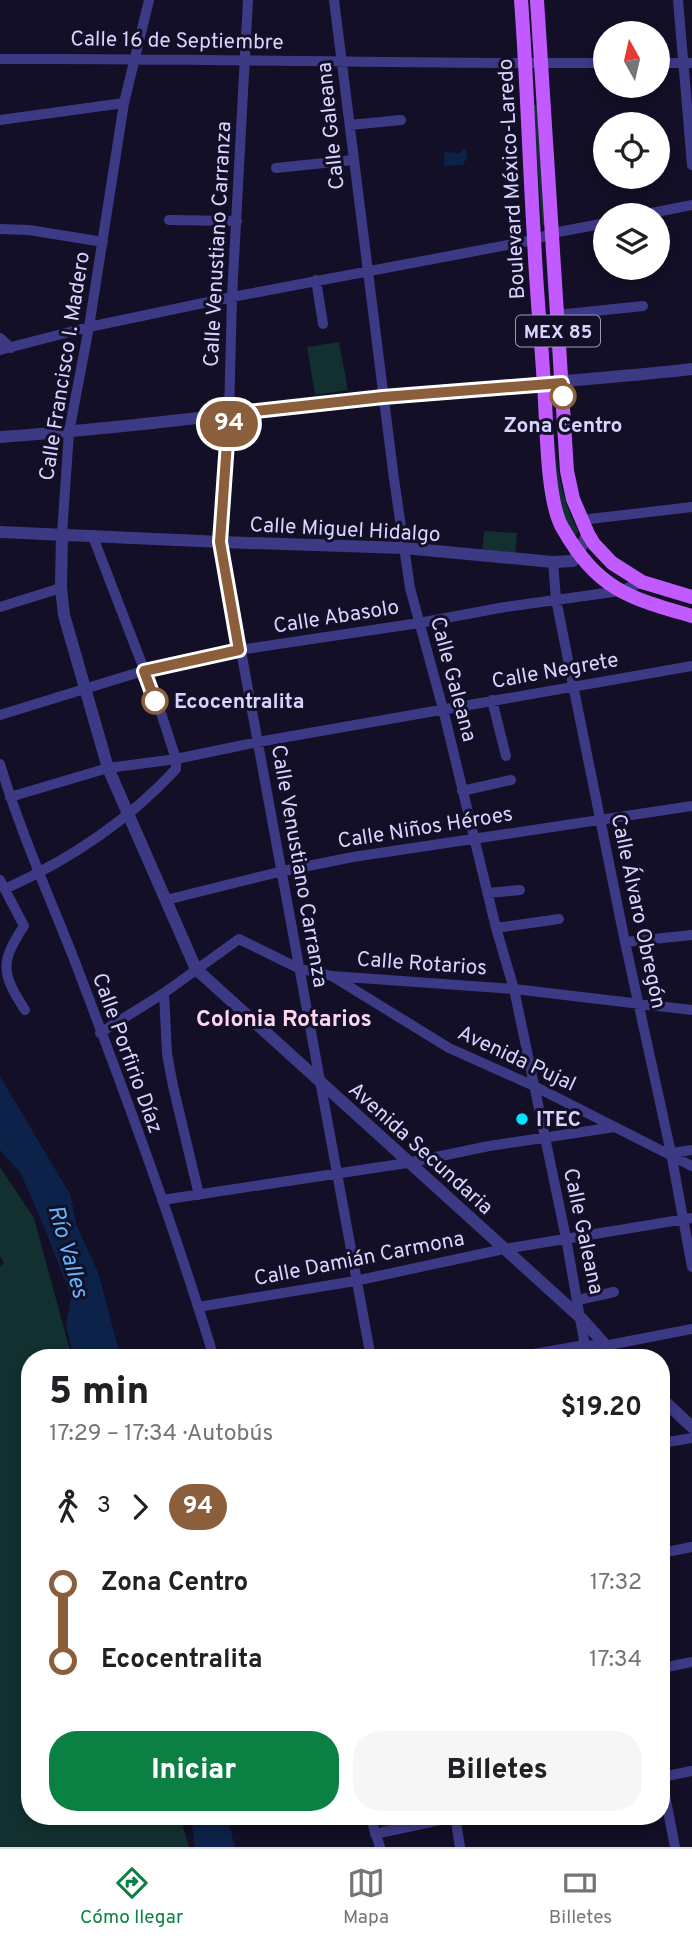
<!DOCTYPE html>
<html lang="es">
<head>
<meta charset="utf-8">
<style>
  :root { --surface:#fff; --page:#f6f6f6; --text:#202124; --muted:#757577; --line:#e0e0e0; --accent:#0b8043 }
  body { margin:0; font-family:Overpass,sans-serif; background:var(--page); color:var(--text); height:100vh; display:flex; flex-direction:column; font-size:26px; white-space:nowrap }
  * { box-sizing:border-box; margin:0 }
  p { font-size:23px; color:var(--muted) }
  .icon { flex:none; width:38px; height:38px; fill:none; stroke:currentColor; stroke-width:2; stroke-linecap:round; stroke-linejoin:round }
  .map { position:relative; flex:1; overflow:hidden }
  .sheet { position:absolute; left:21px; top:1349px; width:649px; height:476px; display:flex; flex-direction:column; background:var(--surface); border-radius:28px; box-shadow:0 4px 10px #0003 }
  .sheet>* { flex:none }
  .badge { padding:0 14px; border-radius:23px; font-size:24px; line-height:46px }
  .needle { width:46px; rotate:352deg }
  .buttons { position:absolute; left:593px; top:21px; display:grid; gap:14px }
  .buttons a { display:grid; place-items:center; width:77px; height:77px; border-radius:50%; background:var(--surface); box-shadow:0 4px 10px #0003; font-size:35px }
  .map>.badge { position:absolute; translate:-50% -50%; box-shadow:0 0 0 4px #fff }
  .legs { display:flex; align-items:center; gap:10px; height:77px; padding:0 28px; font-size:23px }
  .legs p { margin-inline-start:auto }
  .overview { display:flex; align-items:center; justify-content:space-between; height:119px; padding:0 28px }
  h1 { font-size:38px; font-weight:800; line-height:52px }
  .cta { display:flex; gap:14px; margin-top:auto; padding:14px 28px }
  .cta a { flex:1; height:80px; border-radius:28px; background:var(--accent); color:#fff; font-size:28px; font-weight:800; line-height:80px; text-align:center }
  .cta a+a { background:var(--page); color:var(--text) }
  ul { padding:0 28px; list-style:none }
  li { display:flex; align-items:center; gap:24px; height:77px; font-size:26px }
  li i { display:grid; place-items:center; width:10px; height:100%; margin:0 9px; background:currentColor }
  li i::after { content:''; width:18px; height:18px; margin:-9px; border:5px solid; border-radius:50%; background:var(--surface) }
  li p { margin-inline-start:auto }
  li:first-child i { background:linear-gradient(#0000 50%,currentColor 0) }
  li:last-child i { background:linear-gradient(currentColor 50%,#0000 0) }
  .tabs { display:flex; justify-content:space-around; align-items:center; height:98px; border-top:2px solid var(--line); background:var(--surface); font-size:19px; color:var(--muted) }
  .tabs a { display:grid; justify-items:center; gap:4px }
  .tabs .on { color:var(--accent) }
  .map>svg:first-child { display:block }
</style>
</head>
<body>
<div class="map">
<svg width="692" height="1847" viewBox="0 0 692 1847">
  <rect width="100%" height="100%" fill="#130f26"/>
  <path fill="#12302f" d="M533,105H537L545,226L542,224Z
    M339,342L348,390L315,395L307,347Z
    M551,395C554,442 556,489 578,531L575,538L563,512L556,486Z
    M484,531L517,533L515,556L482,553Z
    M0,1167L34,1218L72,1358H30V1816L180,1817L189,1847H0V1267L4,1263L0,1256Z
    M379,1816L436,1817L382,1828Z"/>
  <path fill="#0c2248" d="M463,149H466L467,157L463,165L444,166L445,152L460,153Z
    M0,1076L71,1196L76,1224L98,1272L121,1358H74L66,1325L71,1297L43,1224L20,1172L0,1150Z
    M191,1817H227L235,1847H195Z"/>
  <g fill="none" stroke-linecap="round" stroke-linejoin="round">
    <path stroke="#3d3a85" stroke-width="10" d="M248,0L232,297L229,414L221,542L371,1358
      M334,0L394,479L410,588L443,709L496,928L514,989L566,1238L587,1358
      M678,0L692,165
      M0,59C202,58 404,64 606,63
      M658,63H692
      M0,120L124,103
      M350,125L401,120
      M276,168L353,160
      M642,215L692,205
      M169,220L237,221
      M0,229L29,230L103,242
      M316,280L323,324
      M557,315L643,306
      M0,338L11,348
      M0,350L89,327L232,297L534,240L553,233L606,223
      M581,520L692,507
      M62,534L69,432L89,327L124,103L149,0
      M553,562L556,599L573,685L625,942L671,1153L692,1267
      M0,607L61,588
      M492,700L506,756
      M0,715L143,671L239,650L419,623L505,607L620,591L642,582
      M0,764C21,834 51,900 77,967C126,1096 174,1226 214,1358
      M462,791L511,780
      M10,797L108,768L176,759L258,742L692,666
      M0,880L24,926C0,962 1,973 25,1010
      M5,889C69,860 128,821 176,769V759L162,716L93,537
      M488,893L520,890
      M166,900L283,871L353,857L692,806
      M496,928L559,919
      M625,942L692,935
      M332,976L449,1048L534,1086L692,1166
      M164,993L167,1054L173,1086L199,1195
      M100,1033L164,993L239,939L298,968L332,976L514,989L692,1010
      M672,1153L692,1150
      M162,1200L407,1163L489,1146L615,1127
      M578,1300L614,1292
      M198,1307L355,1281L504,1249L692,1218
      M510,1358L585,1345L604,1346L692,1329
      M662,1443L692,1438
      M662,1553L692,1547
      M662,1668L692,1662
      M662,1777L692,1771
      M662,1780L675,1847
      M370,1816L380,1847
      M455,1816L460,1847
      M375,1834L459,1816"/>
    <path stroke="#3d3a85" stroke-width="12" d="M0,437C127,428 253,411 380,397C484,386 588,381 692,369
      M0,532L221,542L404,548L553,562L573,561L588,534
      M62,534L61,588L64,615L108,768L196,969L582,1319L617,1358
      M662,1399L692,1427"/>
    <path stroke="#c25bff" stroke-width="14" d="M521,0C527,79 529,158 534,238C536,287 541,336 544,386C547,421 546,498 562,527C597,589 628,598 692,616
      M537,0L567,471L573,499L588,534L594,544L612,563L642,582L692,597"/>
  </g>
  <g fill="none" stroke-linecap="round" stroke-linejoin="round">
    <g stroke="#fff" stroke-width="16">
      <path id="line-1" d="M155,701L144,671L239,650L220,542L229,414L383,397L562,383L563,396"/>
    </g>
    <use href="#line-1" stroke="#8b5e3c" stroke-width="10"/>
  </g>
  <g fill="#fff" stroke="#8b5e3c" stroke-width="3.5">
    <circle cx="563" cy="396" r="12"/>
    <circle cx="155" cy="701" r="12"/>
  </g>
  <circle fill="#00e5ff" stroke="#130f26" stroke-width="2.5" cx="522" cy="1119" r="7"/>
  <g text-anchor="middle" stroke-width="6" stroke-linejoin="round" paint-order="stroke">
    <rect fill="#130f26" stroke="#9e99be" stroke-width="2" x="516" y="315.5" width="84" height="31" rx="5"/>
    <g font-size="19" font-weight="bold" fill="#d9d4ff">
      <text x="558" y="338">MEX 85</text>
    </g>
    <g font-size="21" fill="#d9d4ff" stroke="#130f26">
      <text transform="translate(177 40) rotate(1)" y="7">Calle 16 de Septiembre</text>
      <text transform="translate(330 126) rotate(-96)" y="7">Calle Galeana</text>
      <text transform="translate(511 179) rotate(-93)" y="7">Boulevard México-Laredo</text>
      <text transform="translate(217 244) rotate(-87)" y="7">Calle Venustiano Carranza</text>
      <text transform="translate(64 366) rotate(-81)" y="7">Calle Francisco I. Madero</text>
      <text transform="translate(345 529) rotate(3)" y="7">Calle Miguel Hidalgo</text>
      <text transform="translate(336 616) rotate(-9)" y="7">Calle Abasolo</text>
      <text transform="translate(555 670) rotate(-10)" y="7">Calle Negrete</text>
      <text transform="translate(454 679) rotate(75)" y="7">Calle Galeana</text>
      <text transform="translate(425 827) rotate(-9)" y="7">Calle Niños Héroes</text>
      <text transform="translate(300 866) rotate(80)" y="7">Calle Venustiano Carranza</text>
      <text transform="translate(639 911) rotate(78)" y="7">Calle Álvaro Obregón</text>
      <text transform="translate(422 963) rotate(4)" y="7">Calle Rotarios</text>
      <text transform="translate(128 1053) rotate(70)" y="7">Calle Porfirio Díaz</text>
      <text transform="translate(517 1058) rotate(25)" y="7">Avenida Pujal</text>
      <text transform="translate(421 1148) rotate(42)" y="7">Avenida Secundaria</text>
      <text transform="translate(584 1231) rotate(78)" y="7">Calle Galeana</text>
      <text transform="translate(359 1258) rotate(-11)" y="7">Calle Damián Carmona</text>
    </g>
    <g font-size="21" font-weight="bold" fill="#d9d4ff" stroke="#130f26">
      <text x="563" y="432">Zona Centro</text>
      <text x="174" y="708" text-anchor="start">Ecocentralita</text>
    </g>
    <g font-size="21" font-weight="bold" fill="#d9d4ff" stroke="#130f26" text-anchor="start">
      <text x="536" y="1126">ITEC</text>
    </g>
    <g font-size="23" font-weight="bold" fill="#ffd6f0" stroke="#130f26">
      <text x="284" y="1026">Colonia Rotarios</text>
    </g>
    <g font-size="23" font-style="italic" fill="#62b6ff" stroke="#130f26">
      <text transform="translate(69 1251) rotate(74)" y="8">Río Valles</text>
    </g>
  </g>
</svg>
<div class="buttons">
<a><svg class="needle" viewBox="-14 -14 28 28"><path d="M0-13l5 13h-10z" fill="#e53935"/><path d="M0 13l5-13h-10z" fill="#757577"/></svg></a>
<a><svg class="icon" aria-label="locate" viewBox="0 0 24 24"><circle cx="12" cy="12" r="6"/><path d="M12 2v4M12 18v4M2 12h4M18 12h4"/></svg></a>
<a><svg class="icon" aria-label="layers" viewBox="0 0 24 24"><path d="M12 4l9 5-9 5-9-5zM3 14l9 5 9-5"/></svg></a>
</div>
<b class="badge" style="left:229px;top:424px;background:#8b5e3c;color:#fff">94</b>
<section class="sheet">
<div class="overview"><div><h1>5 min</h1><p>17:29 – 17:34 · Autobús</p></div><b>$19.20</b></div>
<div class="legs"><svg class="icon" aria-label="walk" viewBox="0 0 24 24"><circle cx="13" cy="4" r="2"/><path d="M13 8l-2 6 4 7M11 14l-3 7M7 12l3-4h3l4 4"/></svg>3<svg class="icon" aria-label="forward" viewBox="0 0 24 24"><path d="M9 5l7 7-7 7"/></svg><b class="badge" style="background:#8b5e3c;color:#fff">94</b></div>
<ul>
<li><i style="color:#8b5e3c"></i><b>Zona Centro</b><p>17:32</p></li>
<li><i style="color:#8b5e3c"></i><b>Ecocentralita</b><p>17:34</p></li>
</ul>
<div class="cta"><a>Iniciar</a><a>Billetes</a></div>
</section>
</div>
<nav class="tabs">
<a class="on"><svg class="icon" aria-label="directions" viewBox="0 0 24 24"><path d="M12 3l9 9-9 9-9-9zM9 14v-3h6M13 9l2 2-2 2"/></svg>Cómo llegar</a>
<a><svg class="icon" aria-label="map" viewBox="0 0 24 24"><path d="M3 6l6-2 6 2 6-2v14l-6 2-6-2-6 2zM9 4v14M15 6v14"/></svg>Mapa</a>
<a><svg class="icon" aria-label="tickets" viewBox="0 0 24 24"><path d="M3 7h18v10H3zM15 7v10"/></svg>Billetes</a>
</nav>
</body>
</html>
